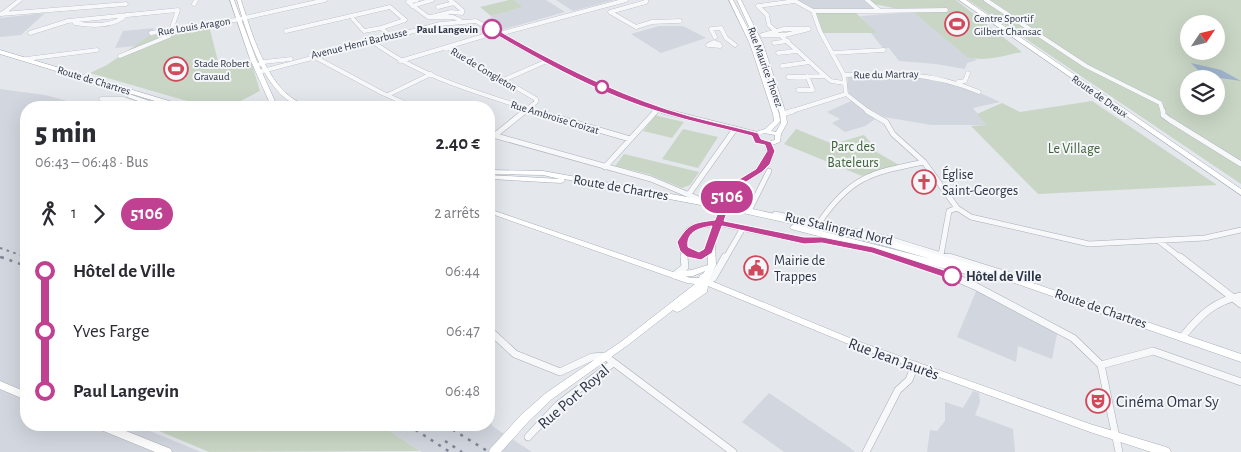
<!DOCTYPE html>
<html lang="fr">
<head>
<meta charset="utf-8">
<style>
  :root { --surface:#fff; --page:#f2f2f3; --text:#2b2b33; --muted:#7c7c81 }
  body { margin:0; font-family:"Alegreya Sans",sans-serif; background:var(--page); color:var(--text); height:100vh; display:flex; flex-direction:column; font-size:19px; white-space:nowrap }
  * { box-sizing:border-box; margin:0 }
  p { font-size:16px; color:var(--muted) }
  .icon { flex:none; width:28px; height:28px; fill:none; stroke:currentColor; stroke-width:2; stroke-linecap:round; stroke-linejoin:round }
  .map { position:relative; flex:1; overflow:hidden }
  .panel { position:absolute; left:20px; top:101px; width:475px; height:330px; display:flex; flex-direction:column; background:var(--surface); border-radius:20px; box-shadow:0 5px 20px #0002 }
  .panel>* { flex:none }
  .badge { padding:0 10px; border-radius:16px; font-size:18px; line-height:32px }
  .needle { width:32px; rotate:55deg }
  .tools { position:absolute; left:1180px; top:15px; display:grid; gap:10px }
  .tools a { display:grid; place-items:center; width:45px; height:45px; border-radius:50%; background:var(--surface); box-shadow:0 5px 20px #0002; font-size:25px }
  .map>.badge { position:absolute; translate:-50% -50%; box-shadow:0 0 0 2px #fff }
  .legs { display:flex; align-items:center; gap:8px; height:55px; padding:0 15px; font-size:16px }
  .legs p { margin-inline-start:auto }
  .summary { display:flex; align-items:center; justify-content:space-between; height:85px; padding:0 15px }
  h1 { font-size:28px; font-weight:800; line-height:38px }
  ul { padding:0 15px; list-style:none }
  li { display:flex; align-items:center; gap:18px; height:60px; font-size:19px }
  li i { display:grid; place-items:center; width:8px; height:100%; margin:0 6px; background:currentColor }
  li i::after { content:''; width:12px; height:12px; margin:-6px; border:4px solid; border-radius:50%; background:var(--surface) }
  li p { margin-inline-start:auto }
  li:first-child i { background:linear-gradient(#0000 50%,currentColor 0) }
  li:last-child i { background:linear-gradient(currentColor 50%,#0000 0) }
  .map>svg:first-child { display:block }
</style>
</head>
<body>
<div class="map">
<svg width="1241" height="452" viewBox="0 0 1241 452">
  <rect width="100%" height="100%" fill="#e4e7ec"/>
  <path fill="#d2d6de" d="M514,0H546L565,12L501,30L486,20L492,17L491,16L523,7Z
    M556,0H614L573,11Z
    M796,0H864L875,10H810Z
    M913,12L965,55L977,60L967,63L965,69L936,64L899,61L889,48H883L871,33H876L860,16Z
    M45,13L21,35L0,37V18Z
    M659,26H683L706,38L661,53L631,34Z
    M154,28L151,35L135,46L115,48L123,31Z
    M906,73L929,75L953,81L1000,102L973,108L986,125H931L884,117L860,104L849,94L847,86L848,76Z
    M0,89L45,95L67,101L56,107L26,108V425H135L201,452H0Z
    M853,100L878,117L865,126L845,132L832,123L840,119L827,112Z
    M977,289L1057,334L1052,359L1018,346L1016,362L957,337Z
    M973,391L979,393L980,402L975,415L1013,429L1015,452H927L930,430L937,431L945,421V402L963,408Z
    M769,393L849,447L855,452H784L742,422Z
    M489,415L492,426L532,452H422L381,425H489Z"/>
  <path fill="#c9d6c5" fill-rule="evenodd" d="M509,0H514L523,7L491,16L480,7Z
    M870,0H956L1022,52C1003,56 986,62 967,57L913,12L874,4Z
    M968,0H1241V184ZM1189,24H1216V51H1189ZM1189,79H1216V106H1189Z
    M816,12H855L877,33H822Z
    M209,26L219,65L251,61L260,91L229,107H208L90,73L107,65L149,36Z
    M1092,101L1217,185L1038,194L971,126L986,125L977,114L1002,103L1020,112Z
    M656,115L658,116L684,122L672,138L643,131Z
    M683,129L718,137L698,168L662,159Z
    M796,129L833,144L864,135L871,143L866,146L899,165L862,176L784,144Z
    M624,154L699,172L690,185L682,188L648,174L615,166Z
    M145,425H381L420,451L209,452Z"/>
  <path fill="#9fb4cc" d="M1191,63L1221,70L1241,81L1220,78L1219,83L1216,82V79L1198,78V70Z"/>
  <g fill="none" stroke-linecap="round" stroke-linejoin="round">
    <g stroke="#a9aeb7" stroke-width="4.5">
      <path id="street-far2" d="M450,0L462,10V13
        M646,0V2L610,12L636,27L652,22L680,21
        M986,0L1086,66L1160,103L1163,112
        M408,2L428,17H453L460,20
        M408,2L417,0
        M194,4L196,0
        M412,6L432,0
        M438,7L454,3
        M813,11L820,31L844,75L846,94L869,112
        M880,11L946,10
        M1,14L126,4
        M2,14L20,0
        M431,17L451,12L462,13
        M353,19L364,31L381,28
        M77,21L75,23C91,26 114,27 126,15
        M784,29H809L785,35H762Z
        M286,31L390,7L405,20L381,28L389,35
        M30,33L68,21L178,10L169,36L120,56
        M151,33L235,20L325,0
        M499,34L626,0
        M715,37L711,29L721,28L726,38L735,45
        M372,41C419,77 482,94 538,112
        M714,42L719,44L720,46L708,45Z
        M774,43L788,41
        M447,47L536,99V102L524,112
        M778,53L798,51
        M832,53L884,50
        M311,55L382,93L416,108
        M26,59L97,50
        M400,61L497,32
        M256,66L264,62L291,59
        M782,66L810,62
        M259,72L440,24L476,21L546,61L622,96L667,112
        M844,75C894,73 932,72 979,92
        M788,77L825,76
        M501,81L547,61
        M958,82L965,81L968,73
        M844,83L831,81L825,76L769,25L767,15L758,6L795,1L813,11H880L867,0
        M798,90H813L807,76
        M388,95L431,74
        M101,99H123L150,108
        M654,112L657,109
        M789,112L846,94"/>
    </g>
    <g stroke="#a9aeb7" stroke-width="6">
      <path id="street-far1" d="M534,111L630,139
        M663,111L755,134
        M867,111L886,122L893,134L924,162L957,208L971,217L1089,244L1205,238L1241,230
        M1163,111V115L1170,120L1241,164
        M783,114L793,111
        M489,134L651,179L701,200L744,208
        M494,136L525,111
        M605,167L656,111
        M689,194L735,129
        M750,209L769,171
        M775,214L889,239L954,259
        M819,223C851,176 871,173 924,162
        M1160,242L1182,259
        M683,249L691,254L701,256L709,251
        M941,255L949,211L957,208
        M684,259L683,238L689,230L697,226L718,223L804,241L822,240L873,250L901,259
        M725,259L743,228"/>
    </g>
    <g stroke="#a9aeb7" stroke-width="8">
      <path id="street" d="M897,257L940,271L975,286L1073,338L1101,365L1119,452
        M949,257L1010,276
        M1180,257L1241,304
        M675,275L685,267L684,257
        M704,281L713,278L725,257
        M489,330L515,354L560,372L592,357L605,356L733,452
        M1184,335C1200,315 1215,301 1241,296
        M1101,365L1153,351L1241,382
        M528,437L558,405L613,363
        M866,452L898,390L909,380L915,365"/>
    </g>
    <g stroke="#a9aeb7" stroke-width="1">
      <path id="secondary" d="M230,0H234L256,59L278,108H272L250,59Z
        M237,0H241C250,28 263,72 285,92C291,99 300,102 308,108H300L296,105L289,108H279L292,103C261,84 247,33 237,0Z
        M729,0H733L756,44L779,114L780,121L771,131L776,132L781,123L780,114L757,44L737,0H741L763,44L786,114L787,123L781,134L780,142L772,145C780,165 754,175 742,185C736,189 732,194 729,200H726L722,198C726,192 730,187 736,183C747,173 773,164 765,145L756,142L752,134L753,133L765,129L774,121L773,114L750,44ZM764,133L775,135V140L768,142L761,140L759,135Z
        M489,209L676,273L680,271L692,270L708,265L707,244L708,242H714L715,244L716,265L709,280L857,341L1090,424L1166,447L1170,449L1171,452H1151L1090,432L851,345L708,286L707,292L680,311L677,312L673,310L628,345L552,399L529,421L501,452H489L490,449L521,415L546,393L622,341L695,284L687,283L489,213ZM705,271L703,274L700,275L699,278H690L686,276H693Z
        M0,381L26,392V400L0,389Z
        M95,425H111L171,449L172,452H155L96,428Z"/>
    </g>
    <g stroke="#a3abb8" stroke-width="1">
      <path id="primary" d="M959,0H966L1241,189V195Z
        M0,50L189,107L190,108H178L0,54Z
        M129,94L167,107L168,108H157L127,97V95Z
        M489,170L543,171L743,207L862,233L1012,276L1241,354V362L1006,280L970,270L969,273L966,274L791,229L790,227L794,224L931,259L861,239L743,213L564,179L565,181L561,183L491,179H489V175L560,179L543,175L489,174Z"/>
    </g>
    <use href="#street-far2" stroke="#f7f8fa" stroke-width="4"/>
    <use href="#street-far1" stroke="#f7f8fa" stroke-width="5"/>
    <use href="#street" stroke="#f7f8fa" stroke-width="7"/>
    <use href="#secondary" fill="#fff" fill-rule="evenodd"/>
    <use href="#primary" fill="#fff" fill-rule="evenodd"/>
    <path stroke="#7d8696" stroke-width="2" stroke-dasharray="2.5 4.5" stroke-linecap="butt" d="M0,248L26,257
      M0,257L5,259"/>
    <path stroke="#7d8696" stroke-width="2.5" stroke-dasharray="3 6" stroke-linecap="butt" d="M1,257L26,266
      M408,425L450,452
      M445,425L489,452
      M445,441L462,452"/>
    <g stroke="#a9aeb7" stroke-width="8" stroke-linecap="butt">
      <path id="secondary-bridge" d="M715,233L726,198"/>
    </g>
    <use href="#secondary-bridge" stroke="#fff" stroke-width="7"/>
  </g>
  <path fill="#c04191" stroke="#fff" fill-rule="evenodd" d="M490,28H494C549,60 606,89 666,109C696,119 728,125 758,133L761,139L771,142L775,151L770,164L762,172L735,189L724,221L804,237H822L873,247L956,274L957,276L952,280L872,253L822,243L804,244L722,226L712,253L701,260L687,257L680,251L677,242C689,223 693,223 715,220L728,186L756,169L767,151L765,145L755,143L752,136C722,128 692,122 663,113C602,95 544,63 490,31ZM712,226L704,249L699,252L688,247C686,231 700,228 712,226Z"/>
  <defs>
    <g id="stadium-ring" transform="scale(1.25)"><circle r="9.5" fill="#f4f6f9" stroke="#d1495b" stroke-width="1.5"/><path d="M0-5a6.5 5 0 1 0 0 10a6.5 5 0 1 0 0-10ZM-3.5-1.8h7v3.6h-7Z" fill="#d1495b"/></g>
    <g id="church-ring" transform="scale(1.25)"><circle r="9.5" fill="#f4f6f9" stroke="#d1495b" stroke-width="1.5"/><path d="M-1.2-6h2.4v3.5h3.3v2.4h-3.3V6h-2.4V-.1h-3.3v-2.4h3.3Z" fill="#d1495b"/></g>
    <g id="civic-ring" transform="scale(1.25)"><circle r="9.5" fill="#f4f6f9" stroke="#d1495b" stroke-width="1.5"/><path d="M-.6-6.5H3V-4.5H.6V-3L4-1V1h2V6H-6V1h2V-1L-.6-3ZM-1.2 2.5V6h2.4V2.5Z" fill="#d1495b"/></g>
    <g id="theatre-ring" transform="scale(1.25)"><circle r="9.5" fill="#f4f6f9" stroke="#d1495b" stroke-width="1.5"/><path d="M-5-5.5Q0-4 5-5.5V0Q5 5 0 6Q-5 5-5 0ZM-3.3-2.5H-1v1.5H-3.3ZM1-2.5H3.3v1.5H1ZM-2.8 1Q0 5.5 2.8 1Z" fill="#d1495b"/></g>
  </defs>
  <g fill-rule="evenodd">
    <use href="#stadium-ring" x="957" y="24"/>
    <use href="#stadium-ring" x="176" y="69"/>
    <use href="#church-ring" x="924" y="182"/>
    <use href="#civic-ring" x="756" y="268"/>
    <use href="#theatre-ring" x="1098" y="401"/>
  </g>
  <g fill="#fff" stroke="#c04191" stroke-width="2.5">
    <circle cx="492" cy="29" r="9"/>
    <circle cx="602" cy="87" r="6"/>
    <circle cx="952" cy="276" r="9"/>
  </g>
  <g text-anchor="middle" stroke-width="4" stroke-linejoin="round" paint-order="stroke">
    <g font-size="11" fill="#2b3445" stroke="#f4f6f9" text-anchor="start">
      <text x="974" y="22">Centre Sportif<tspan x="974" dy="13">Gilbert Chansac</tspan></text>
      <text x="194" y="67">Stade Robert<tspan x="194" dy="13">Gravaud</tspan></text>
    </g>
    <g font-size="11" fill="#2b3445" stroke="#f4f6f9">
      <text transform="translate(194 26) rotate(-9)" y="4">Rue Louis Aragon</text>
      <text transform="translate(359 43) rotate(-14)" y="4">Avenue Henri Barbusse</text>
      <text transform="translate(766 67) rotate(70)" y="4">Rue Maurice Thorez</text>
      <text transform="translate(484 69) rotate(31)" y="4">Rue de Congleton</text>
      <text transform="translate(886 74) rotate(-1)" y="4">Rue du Martray</text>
      <text transform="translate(94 80) rotate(17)" y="4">Route de Chartres</text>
      <text transform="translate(1100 96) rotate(35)" y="4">Route de Dreux</text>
      <text transform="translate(555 117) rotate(17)" y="4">Rue Ambroise Croizat</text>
    </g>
    <g font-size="11" font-weight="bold" fill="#2b3445" stroke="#f4f6f9" text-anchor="end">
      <text x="478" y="33">Paul Langevin</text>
    </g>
    <g font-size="14" fill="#3f6138" stroke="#f4f6f9">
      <text x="853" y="151">Parc des<tspan x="853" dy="16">Bateleurs</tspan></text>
      <text x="1074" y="153">Le Village</text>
    </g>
    <g font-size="14" fill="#2b3445" stroke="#f4f6f9" text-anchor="start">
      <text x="942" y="179">Église<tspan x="942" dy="16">Saint-Georges</tspan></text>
      <text x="774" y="265">Mairie de<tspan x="774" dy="16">Trappes</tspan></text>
    </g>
    <g font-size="14" fill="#2b3445" stroke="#f4f6f9">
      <text transform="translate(621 187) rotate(10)" y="5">Route de Chartres</text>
      <text transform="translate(839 228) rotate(13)" y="5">Rue Stalingrad Nord</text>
      <text transform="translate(1101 308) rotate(19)" y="5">Route de Chartres</text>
    </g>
    <g font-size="14" font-weight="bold" fill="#2b3445" stroke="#f4f6f9" text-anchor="start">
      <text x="966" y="281">Hôtel de Ville</text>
    </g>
    <g font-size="16" fill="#2b3445" stroke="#f4f6f9">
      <text transform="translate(894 358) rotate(20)" y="6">Rue Jean Jaurès</text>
      <text transform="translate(573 396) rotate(-41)" y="6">Rue Port Royal</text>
    </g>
    <g font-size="16" fill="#2b3445" stroke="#f4f6f9" text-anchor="start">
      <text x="1116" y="407">Cinéma Omar Sy</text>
    </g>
  </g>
</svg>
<div class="tools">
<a><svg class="needle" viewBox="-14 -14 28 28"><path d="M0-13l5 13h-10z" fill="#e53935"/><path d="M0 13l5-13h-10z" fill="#7c7c81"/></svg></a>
<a><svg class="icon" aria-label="layers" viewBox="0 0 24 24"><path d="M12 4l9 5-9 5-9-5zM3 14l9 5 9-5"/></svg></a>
</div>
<b class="badge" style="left:727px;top:197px;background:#c04191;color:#fff">5106</b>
<section class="panel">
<div class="summary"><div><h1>5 min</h1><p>06:43 – 06:48 · Bus</p></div><b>2.40 €</b></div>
<div class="legs"><svg class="icon" aria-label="walk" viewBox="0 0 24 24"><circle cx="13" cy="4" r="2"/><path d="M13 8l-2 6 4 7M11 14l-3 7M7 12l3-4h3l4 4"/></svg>1<svg class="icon" aria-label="forward" viewBox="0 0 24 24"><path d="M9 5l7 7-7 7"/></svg><b class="badge" style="background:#c04191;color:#fff">5106</b><p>2 arrêts</p></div>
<ul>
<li><i style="color:#c04191"></i><b>Hôtel de Ville</b><p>06:44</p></li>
<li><i style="color:#c04191"></i><span>Yves Farge</span><p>06:47</p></li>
<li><i style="color:#c04191"></i><b>Paul Langevin</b><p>06:48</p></li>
</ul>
</section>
</div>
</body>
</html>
